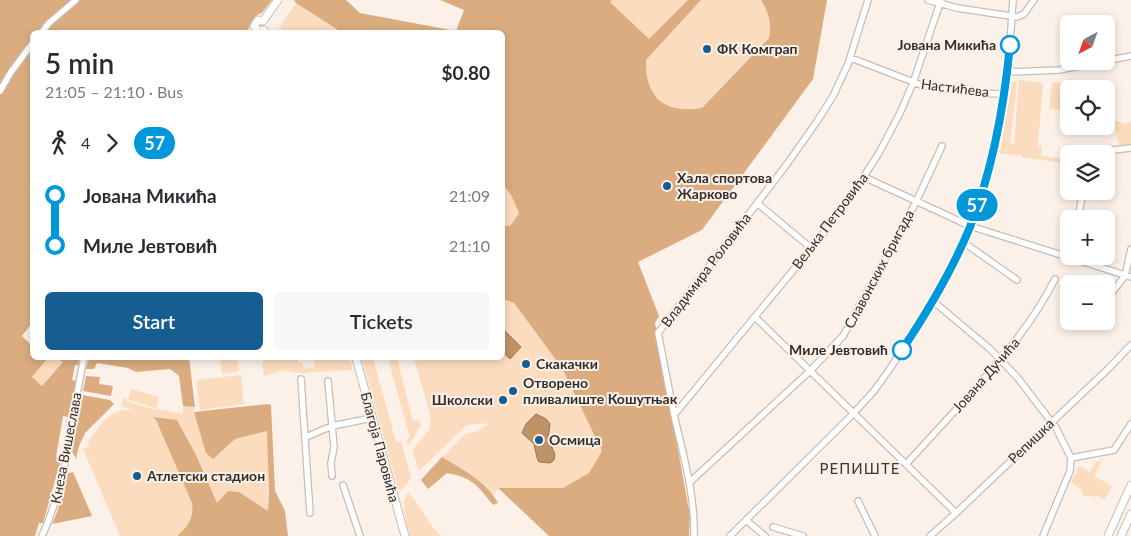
<!DOCTYPE html>
<html lang="en">
<head>
<meta charset="utf-8">
<style>
  :root { --surface:#fff; --page:#f7f7f7; --text:#2b2b33; --muted:#7c7c81; --accent:#155e92 }
  body { margin:0; font-family:Lato,sans-serif; background:var(--page); color:var(--text); height:100vh; display:flex; flex-direction:column; font-size:19px; white-space:nowrap }
  * { box-sizing:border-box; margin:0 }
  p { font-size:16px; color:var(--muted) }
  .icon { flex:none; width:28px; height:28px; fill:none; stroke:currentColor; stroke-width:2; stroke-linecap:round; stroke-linejoin:round }
  .map { position:relative; flex:1; overflow:hidden }
  .side { position:absolute; left:30px; top:30px; width:475px; height:330px; display:flex; flex-direction:column; background:var(--surface); border-radius:8px; box-shadow:0 2px 8px #0003 }
  .side>* { flex:none }
  .badge { padding:0 10px; border-radius:16px; font-size:18px; line-height:32px }
  .needle { width:32px; rotate:221deg }
  .controls { position:absolute; left:1060px; top:15px; display:grid; gap:10px }
  .controls a { display:grid; place-items:center; width:55px; height:55px; border-radius:8px; background:var(--surface); box-shadow:0 2px 8px #0003; font-size:25px }
  .map>.badge { position:absolute; translate:-50% -50%; box-shadow:0 0 0 2px #fff }
  .legs { display:flex; align-items:center; gap:8px; height:55px; padding:0 15px; font-size:16px }
  .legs p { margin-inline-start:auto }
  .overview { display:flex; align-items:center; justify-content:space-between; height:85px; padding:0 15px }
  h1 { font-size:28px; font-weight:600; line-height:38px }
  .button { display:flex; gap:10px; margin-top:auto; padding:10px 15px }
  .button a { flex:1; height:58px; border-radius:8px; background:var(--accent); color:#fff; font-size:20px; font-weight:600; line-height:58px; text-align:center }
  .button a+a { background:var(--page); color:var(--text) }
  ul { padding:0 15px; list-style:none }
  li { display:flex; align-items:center; gap:18px; height:50px; font-size:19px }
  li i { display:grid; place-items:center; width:8px; height:100%; margin:0 6px; background:currentColor }
  li i::after { content:''; width:12px; height:12px; margin:-6px; border:4px solid; border-radius:50%; background:var(--surface) }
  li p { margin-inline-start:auto }
  li:first-child i { background:linear-gradient(#0000 50%,currentColor 0) }
  li:last-child i { background:linear-gradient(currentColor 50%,#0000 0) }
  .map>svg:first-child { display:block }
</style>
</head>
<body>
<div class="map">
<svg width="1131" height="536" viewBox="0 0 1131 536">
  <rect width="100%" height="100%" fill="#fcf1e8"/>
  <path fill="#fcdcbe" d="M612,0H688L649,40L610,2Z
    M701,0H761C769,13 772,23 769,38L702,108C665,114 645,98 646,60Z
    M296,3L341,32H286L279,28Z
    M1019,80L1043,83L1038,146H1042L1041,156L1064,159L1063,163L1021,157V155L1018,154L1017,156L1000,153L1012,82L1017,81L1010,144L1022,145L1014,144Z
    M1052,82L1065,83L1062,110L1049,109Z
    M1116,121L1127,124L1131,121V146L1120,147L1113,122Z
    M502,184L512,197L519,213L511,225L503,227Z
    M503,299L514,303L562,368L602,451L589,473L563,488H498L494,495L465,471L442,457L465,434L477,431L491,423L467,425L419,471L412,450L429,430L431,417L414,358H502Z
    M48,358H57L63,362L42,386L32,377Z
    M220,358H237L239,371L222,374Z
    M265,358H298L299,363L302,362L304,369L315,367L313,358H349L353,370L303,373L282,371L264,376L262,364Z
    M362,358H373L396,442L401,441L411,478L402,490H399L397,485Z
    M388,358H397L413,421L420,420L421,425L410,444L408,445L406,439L410,438Z
    M241,375L244,404L200,410L196,380Z
    M131,389L159,397L156,408L128,400Z
    M123,397L126,398V401L145,407L183,414V406L195,407L194,412L235,439L268,431V512L217,504L197,457L153,418L156,420L192,503C194,517 188,527 177,536H120L83,449L89,446L88,442L106,418L119,411L132,409L122,406Z
    M1101,459H1103L1094,476L1112,486L1105,500L1096,495L1094,498L1091,496H1083L1081,489L1071,482L1079,466L1090,472L1095,462L1100,461Z
    M409,492L432,526L441,536H410C407,523 399,503 409,492Z"/>
  <path fill="#daac7f" d="M0,0H272L262,13C252,15 252,25 246,32H32V323L22,336L32,346V358H48L32,377L42,386L63,362L57,358H80L78,365H75L72,380L76,381L69,417L63,416L56,457L61,459L43,523H39L35,536H0Z
    M294,0H346L360,13L456,31L464,10L440,0H612L610,2L649,39L688,0H701L646,60C645,98 665,114 702,108L769,38C772,23 769,13 761,0H827L813,79L702,230L638,262L659,316L655,323L690,516L689,536H549L498,488H563L589,473L602,451L562,368L514,303L503,299V227L511,225L519,213L512,197L503,184L502,32H341L296,3Z
    M89,358H189L195,407L183,406L179,376L170,369L136,372L128,368L97,363L94,369H86Z
    M86,376L100,377L99,384L113,386L111,396L83,391Z
    M82,395L110,400L114,404L85,433L79,446L76,459L71,449C77,432 79,413 82,395Z
    M268,404L271,405L275,491L285,511L288,536H177C188,527 194,517 192,503L156,420L153,417L177,420L197,457L217,503L228,491L239,492L268,511L269,492L267,431L235,439L213,459L206,453L194,412Z
    M442,457C462,469 487,482 498,503L493,505C477,485 473,478 447,473L428,489L421,480Z
    M73,472L92,516L52,524L58,510L66,474Z"/>
  <path fill="#c09366" stroke="#957554" d="M503,329L521,347L510,359L503,352Z
    M536,414L546,419L550,424L548,439L555,454L554,460L550,463L539,462L537,458L534,444L522,433L526,424Z"/>
  <g fill="none" stroke-linecap="round" stroke-linejoin="round">
    <g stroke="#c7bdb4" stroke-width="8">
      <path id="minor" d="M928,0L957,8L1017,17L1024,14L1034,0
        M42,32L49,23L76,0
        M851,58L921,85L975,93L1004,94
        M1008,72L1059,70L1131,56
        M0,91L11,72L32,44
        M1076,154L1131,148
        M1067,155H1069
        M864,177L970,226L1131,277
        M757,203L811,248
        M1078,219L1083,191
        M963,242L1017,280
        M1106,300L1125,276L1131,249
        M933,301L990,349L1017,377L1056,428L1071,458L1070,471L1043,536
        M755,317L956,513
        M1086,324L1088,321
        M301,379L310,513
        M328,381L334,447L331,463L332,476
        M674,415L823,234L851,196L879,153L900,113L913,83L941,0
        M306,437L332,426L372,418
        M1071,458L1114,450L1131,424
        M907,463C931,437 955,411 979,384C1010,348 1033,322 1055,279
        M690,482L811,370L843,336L916,202L942,146
        M343,485L360,536
        M858,501L875,536
        M746,520L765,536
        M773,527L803,536
        M42,536C68,480 71,417 84,358
        M694,536C695,496 684,458 675,419C669,391 664,362 658,333L787,164L818,120L833,96L848,64L868,0
        M730,536L851,416L874,391L889,370L925,315L946,277L970,226L992,157L1008,72L1013,0
        M930,536L956,513L1108,369L1131,345"/>
    </g>
    <g stroke="#c7bdb4" stroke-width="9">
      <path id="major" d="M263,21L258,20L254,26L258,31L264,30
        M263,21L278,0
        M356,358L405,536
        M1108,536L1131,485
        M1121,536L1131,514"/>
    </g>
    <use href="#minor" stroke="#fff" stroke-width="5.5"/>
    <use href="#major" stroke="#fff" stroke-width="7"/>
  </g>
  <g fill="none" stroke-linecap="round" stroke-linejoin="round">
    <g stroke="#fff" stroke-width="11">
      <path id="line-1" d="M902,350C928,311 952,271 970,227C993,169 1004,107 1010,45"/>
    </g>
    <use href="#line-1" stroke="#0098da" stroke-width="8"/>
  </g>
  <g fill="#fff" stroke="#0098da" stroke-width="2.5">
    <circle cx="1010" cy="45" r="9"/>
    <circle cx="902" cy="350" r="9"/>
  </g>
  <g fill="#155e92" stroke="#fcf1e8" stroke-width="2">
    <circle cx="707" cy="49" r="5"/>
    <circle cx="667" cy="186" r="5"/>
    <circle cx="526" cy="364" r="5"/>
    <circle cx="513" cy="391" r="5"/>
    <circle cx="503" cy="400" r="5"/>
    <circle cx="539" cy="440" r="5"/>
    <circle cx="137" cy="476" r="5"/>
  </g>
  <g text-anchor="middle" stroke-width="4" stroke-linejoin="round" paint-order="stroke">
    <g font-size="14" font-weight="bold" fill="#322e2b" stroke="#fcf1e8" text-anchor="end">
      <text x="996" y="50">Јована Микића</text>
      <text x="888" y="355">Миле Јевтовић</text>
    </g>
    <g font-size="14" font-weight="bold" fill="#322e2b" stroke="#fcf1e8" text-anchor="start">
      <text x="717" y="54">ФК Комграп</text>
      <text x="677" y="183">Хала спортова<tspan x="677" dy="16">Жарково</tspan></text>
      <text x="536" y="369">Скакачки</text>
      <text x="523" y="388">Отворено<tspan x="523" dy="16">пливалиште Кошутњак</tspan></text>
      <text x="493" y="405" text-anchor="end">Школски</text>
      <text x="549" y="445">Осмица</text>
      <text x="147" y="481">Атлетски стадион</text>
    </g>
    <g font-size="14" fill="#322e2b" stroke="#fcf1e8">
      <text transform="translate(955 88) rotate(7)" y="5">Настићева</text>
      <text transform="translate(830 221) rotate(-53)" y="5">Вељка Петровића</text>
      <text transform="translate(879 269) rotate(-62)" y="5">Славонских бригада</text>
      <text transform="translate(706 270) rotate(-53)" y="5">Владимира Роловића</text>
      <text transform="translate(986 375) rotate(-49)" y="5">Јована Дучића</text>
      <text transform="translate(1031 441) rotate(-44)" y="5">Репишка</text>
      <text transform="translate(380 447) rotate(75)" y="5">Благоја Паровића</text>
      <text transform="translate(66 448) rotate(-79)" y="5">Кнеза Вишеслава</text>
    </g>
    <g font-size="15" letter-spacing="1" fill="#3f372f" stroke="#fcf1e8">
      <text x="860" y="474">РЕПИШТЕ</text>
    </g>
  </g>
</svg>
<div class="controls">
<a><svg class="needle" viewBox="-14 -14 28 28"><path d="M0-13l5 13h-10z" fill="#e53935"/><path d="M0 13l5-13h-10z" fill="#7c7c81"/></svg></a>
<a><svg class="icon" aria-label="locate" viewBox="0 0 24 24"><circle cx="12" cy="12" r="6"/><path d="M12 2v4M12 18v4M2 12h4M18 12h4"/></svg></a>
<a><svg class="icon" aria-label="layers" viewBox="0 0 24 24"><path d="M12 4l9 5-9 5-9-5zM3 14l9 5 9-5"/></svg></a>
<a>+</a>
<a>−</a>
</div>
<b class="badge" style="left:977px;top:205px;background:#0098da;color:#fff">57</b>
<section class="side">
<div class="overview"><div><h1>5 min</h1><p>21:05 – 21:10 · Bus</p></div><b>$0.80</b></div>
<div class="legs"><svg class="icon" aria-label="walk" viewBox="0 0 24 24"><circle cx="13" cy="4" r="2"/><path d="M13 8l-2 6 4 7M11 14l-3 7M7 12l3-4h3l4 4"/></svg>4<svg class="icon" aria-label="forward" viewBox="0 0 24 24"><path d="M9 5l7 7-7 7"/></svg><b class="badge" style="background:#0098da;color:#fff">57</b></div>
<ul>
<li><i style="color:#0098da"></i><b>Јована Микића</b><p>21:09</p></li>
<li><i style="color:#0098da"></i><b>Миле Јевтовић</b><p>21:10</p></li>
</ul>
<div class="button"><a>Start</a><a>Tickets</a></div>
</section>
</div>
</body>
</html>
